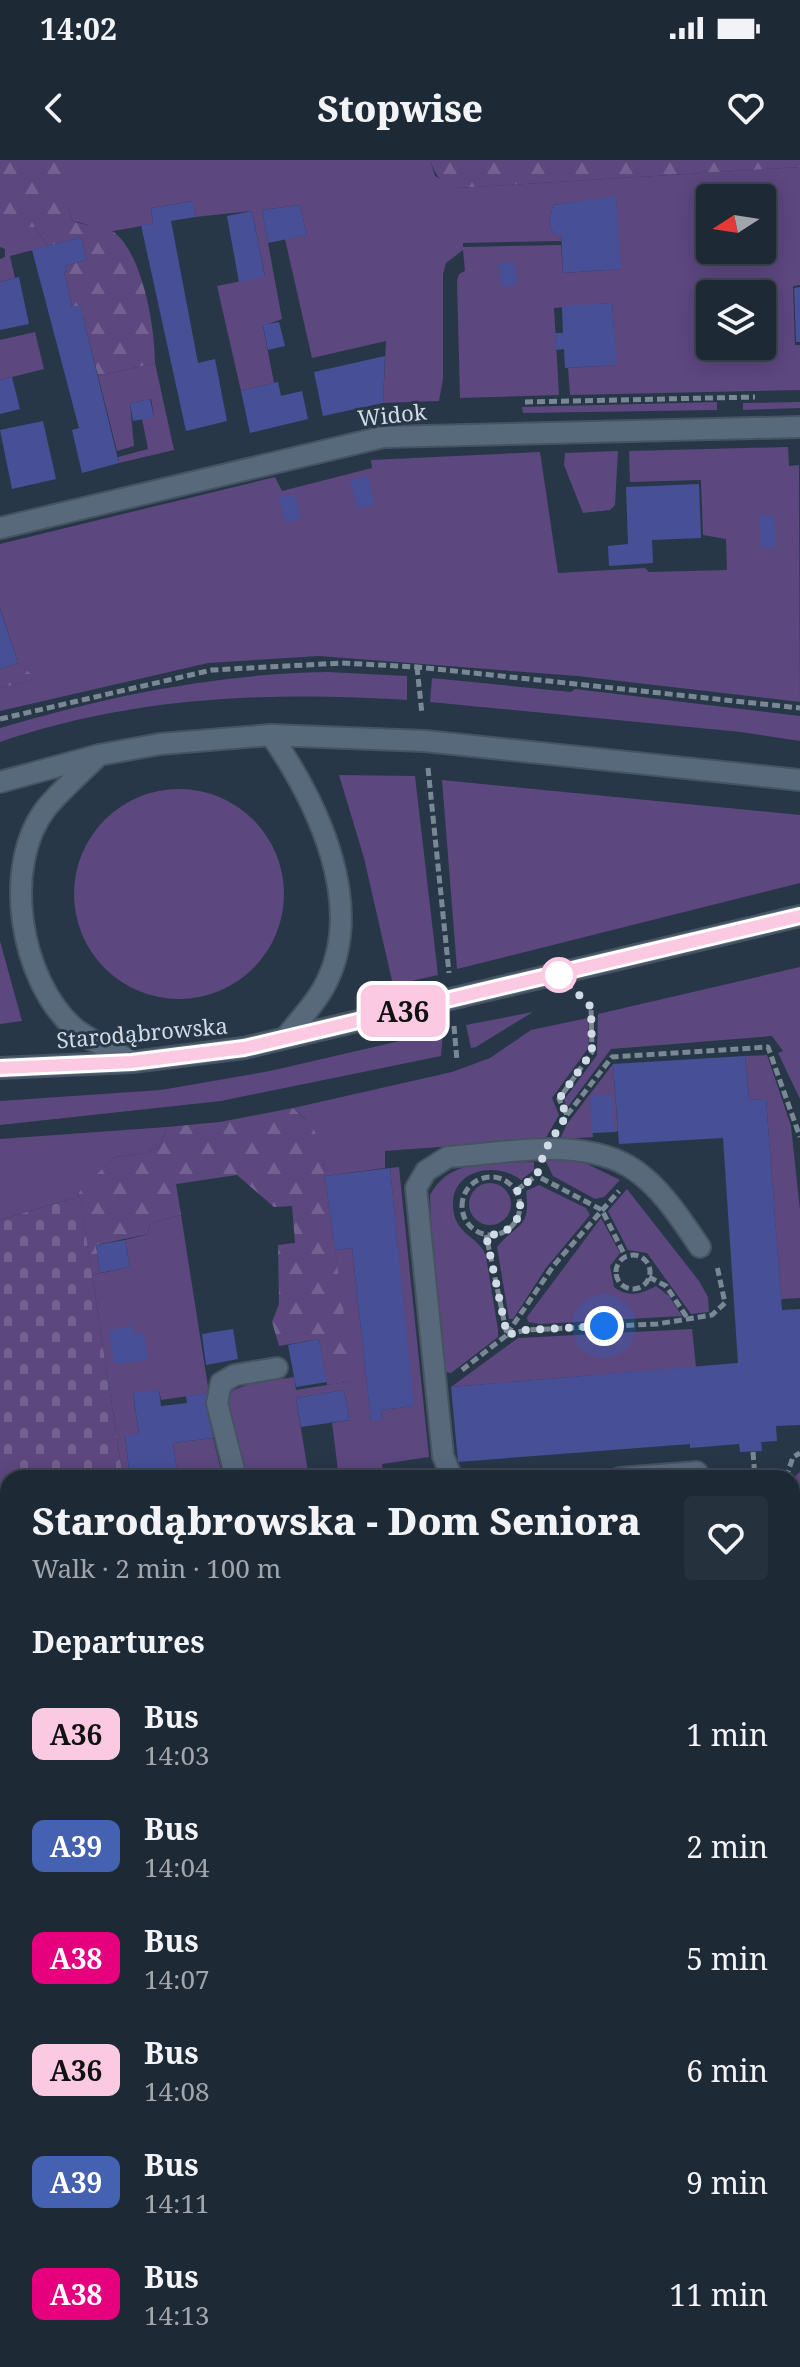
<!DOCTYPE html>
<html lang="en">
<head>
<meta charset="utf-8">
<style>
  :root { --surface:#1e2936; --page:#26313e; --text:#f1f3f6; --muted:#a1a6ad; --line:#3c4551 }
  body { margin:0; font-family:"Noto Serif",serif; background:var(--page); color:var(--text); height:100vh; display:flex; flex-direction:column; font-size:30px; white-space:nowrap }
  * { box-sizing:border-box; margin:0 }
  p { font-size:26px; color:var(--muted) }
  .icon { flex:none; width:44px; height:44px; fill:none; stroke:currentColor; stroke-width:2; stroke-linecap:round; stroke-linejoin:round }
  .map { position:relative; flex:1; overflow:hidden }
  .side { position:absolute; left:0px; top:1310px; width:800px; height:898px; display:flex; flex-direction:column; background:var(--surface); border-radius:24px 24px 0 0; box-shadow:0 4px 20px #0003,0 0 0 2px var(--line) }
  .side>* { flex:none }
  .badge { padding:0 16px; border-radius:12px; font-size:28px; line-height:52px }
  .needle { width:52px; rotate:258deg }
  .buttons { position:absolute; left:696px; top:24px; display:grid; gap:16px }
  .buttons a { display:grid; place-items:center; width:80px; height:80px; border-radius:8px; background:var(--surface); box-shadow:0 4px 20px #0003,0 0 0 2px var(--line); font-size:40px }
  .you { position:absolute; width:40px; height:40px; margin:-20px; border:6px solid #fff; border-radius:50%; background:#1a73e8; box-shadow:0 0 0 12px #1a73e833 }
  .map>.badge { position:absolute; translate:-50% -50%; box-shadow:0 0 0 4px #fff }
  h2 { padding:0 32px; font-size:30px; line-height:72px }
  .round { display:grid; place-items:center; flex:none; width:84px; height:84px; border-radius:8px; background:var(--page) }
  .summary { display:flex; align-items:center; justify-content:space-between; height:136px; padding:0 32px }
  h1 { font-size:38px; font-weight:800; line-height:60px }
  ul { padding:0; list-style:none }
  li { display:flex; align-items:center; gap:24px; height:112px; padding:0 32px }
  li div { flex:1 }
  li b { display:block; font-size:30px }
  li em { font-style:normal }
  li .badge { min-width:88px; font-weight:700; text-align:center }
  .status { display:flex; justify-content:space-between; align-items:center; height:56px; padding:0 40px; background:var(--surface); direction:ltr }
  .status svg { height:22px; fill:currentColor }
  header { display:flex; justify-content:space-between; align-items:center; height:104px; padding:0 32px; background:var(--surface); font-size:36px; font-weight:800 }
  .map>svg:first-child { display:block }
</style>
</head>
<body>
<div class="status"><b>14:02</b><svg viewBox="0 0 49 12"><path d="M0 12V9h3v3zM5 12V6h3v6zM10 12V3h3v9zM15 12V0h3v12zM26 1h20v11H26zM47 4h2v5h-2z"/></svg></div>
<header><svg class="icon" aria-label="back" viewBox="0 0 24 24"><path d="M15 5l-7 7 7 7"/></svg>Stopwise<svg class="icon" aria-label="heart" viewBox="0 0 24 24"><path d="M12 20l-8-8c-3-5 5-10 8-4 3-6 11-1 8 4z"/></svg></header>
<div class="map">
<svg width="800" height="2207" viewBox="0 0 800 2207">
  <defs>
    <pattern id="forest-firs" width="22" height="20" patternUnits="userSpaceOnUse" patternTransform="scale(2)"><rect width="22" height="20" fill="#5c477f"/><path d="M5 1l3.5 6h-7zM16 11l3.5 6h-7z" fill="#726191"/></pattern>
    <pattern id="cemetery-stones" width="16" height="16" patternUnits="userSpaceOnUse" patternTransform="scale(2)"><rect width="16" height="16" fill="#5c477f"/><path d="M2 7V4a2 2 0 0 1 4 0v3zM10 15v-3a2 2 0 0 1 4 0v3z" fill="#726191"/></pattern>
  </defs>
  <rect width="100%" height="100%" fill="#283748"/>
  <path fill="#2e4257" d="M792,1780L800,1782V1863L792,1865Z
    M0,1850L8,1886V1929L0,1930Z"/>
  <path fill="#5c477f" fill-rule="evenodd" d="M68,0H430L435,16L458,28L800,7V125L793,126L795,185H800V230L570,235L568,208L616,205L612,143L554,148L559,235L460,238L457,121L459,114L465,111L463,90L446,103L443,114V219L439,241L383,243L386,181L312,198L285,79L307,75L300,45L262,50L282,159L263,166L274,223L241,231L217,126L265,116L252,51L195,57L192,41L151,48L153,64L113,71L73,61L68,48ZM616,37L620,109L563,113L561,85L463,87V83L561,81V74H554L549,64L553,45ZM710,38H762V90H710ZM710,134H762V186H710Z
    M11,66L35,67L48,86L10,96L15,118L0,122V99L5,97V89L0,87V68Z
    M35,172L44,209L0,220V180Z
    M155,203L174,290L119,303L118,297L148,289L142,259L154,256L151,239L130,243L134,286L117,291L98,216Z
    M717,242V250L523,253L522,247Z
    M800,242V248L743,250V243Z
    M788,287L789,306L799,305L800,542L577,516L319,496L208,503L0,551V528L36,519L18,503L0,448V384L275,317L282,331L372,308L371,300L540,292L558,413L645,408L649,412L727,410L726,379L703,375L701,320L630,322L629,291Z
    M618,291L615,345L610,350L583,353L564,305L565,293Z
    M327,512L407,516V540C270,531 131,537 0,582V568C107,536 216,514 327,512Z
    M432,518L571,532L575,529L800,556V581L741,572L430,542Z
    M339,615L415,616L438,815L393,825L364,698Z
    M442,620L800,655V723L457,809Z
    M74 734a105 105 0 1 1 210 0a105 105 0 1 1-210 0Z
    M0,781L22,861L0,864Z
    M800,807V939L778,893L783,891L772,876L611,889L567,948L564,940L597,895L598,854Z
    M533,852L476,887L471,888L466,865Z
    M588,858L589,887L552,938L559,955L545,979L385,991V1008L325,1016C322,987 317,967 293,948L452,912L490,898L531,870Z
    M443,871L441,896L221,941L0,965V941L161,930L270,911Z
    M767,895L791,966L800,1050V1138L781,1139L766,939L749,940L745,896Z
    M613,904L618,971L615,972L590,936L593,977L560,979L567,964Z
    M167,967L160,986L147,993L114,997L80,1032V1036L0,1060V979Z
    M561,999L583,1002L620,1020L604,1037L595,1039L553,1016L545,1000Z
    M534,1002V1010L521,1020C493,999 445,1012 454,1054C459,1076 480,1078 486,1096L498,1170V1177L451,1213L444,1212L434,1137L430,1035C451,996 495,1004 534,1002Z
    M399,1007L429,1297L382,1304L383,1318H339L332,1263L349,1260L344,1230L296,1238L309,1318H244L225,1233L250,1224L294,1217L296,1230L352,1221L335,1090L352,1088L371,1260H382L381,1250L413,1246L390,1008Z
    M469 1044a21 21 0 1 1 42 0a21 21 0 1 1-42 0Z
    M539,1025L586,1048L590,1055L546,1108L513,1159H509L497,1087C517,1063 531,1069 526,1031Z
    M627,1029L699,1121L708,1137L709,1152L691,1154L647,1093L628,1090L608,1051Z
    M181,1055L209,1233L161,1240L159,1230L133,1234L139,1274L125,1276L130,1318H123L92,1115L130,1107L125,1080L148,1074L150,1063Z
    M601,1058L620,1093L610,1106L614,1127C629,1138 641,1134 656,1126L669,1136L682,1156L540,1164L528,1162L527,1157Z
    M692,1169L696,1207L451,1227L518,1178Z
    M213,1278L223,1318H178L173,1283Z
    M792,1488L800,1489V1521L792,1519Z
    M792,1573L800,1575V1612L792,1613Z
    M0,1654L8,1656V1690L0,1689Z
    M800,1897V2207H0V2096L8,2094V2200H792V1899Z
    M8,1929V1983L0,1979V1930Z"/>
  <path fill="url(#forest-firs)" d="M0,0H68V48L73,61C86,67 102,63 115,73C143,96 155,168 155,203L98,216L80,146L72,147L64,112L67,111L65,106L87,100L81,77L48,86L35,67L0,68Z
    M430,0H800V7L458,28C441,23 436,17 430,0Z
    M18,503L37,519L0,528V509Z
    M293,948L313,967L321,986L353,1221L327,1225L319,1179L279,1186L272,1162L279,1144L278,1085L295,1083L292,1046L274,1047L237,1015L176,1024L181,1055L150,1063L148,1074L96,1085L100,1113L92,1115L79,1032L114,997L147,993L160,986L167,967L220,962Z
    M800,1312V1403H792V1319Z
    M792,1624H800V1721L792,1720Z
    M0,1689L8,1690V1741H0Z
    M0,1979L8,1983V2028L0,2021Z"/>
  <path fill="url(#cemetery-stones)" d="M80,1036L123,1318H8V1501L0,1503V1060Z"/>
  <path fill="#474f97" d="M616,36L621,109L563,113L561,74H554L549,64L553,45Z
    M193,41L195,57L171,61L198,203L215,199L227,261L186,271L141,65L153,64L151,48Z
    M300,45L307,75L268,83L262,50Z
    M252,51L265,117L239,122L227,56Z
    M81,77L87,100L65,106L67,111L64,112L72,147L80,145L119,303L82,313L72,270L79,268L32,90Z
    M515,102L517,125L501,126L499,103Z
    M19,117L29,164L0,170V122Z
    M800,127V182H796L794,128Z
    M612,143L617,205L565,208L564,189L556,190L555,173H563L562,146Z
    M279,162L285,186L268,190L263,165Z
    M385,196L383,243L323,256L314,212Z
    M12,217L20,249L0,254V220Z
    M278,222L281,236L302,231L308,259L250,273L241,231Z
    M150,239L154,257L133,261L130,243Z
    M43,261L56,319L12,329L0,270Z
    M368,316L375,345L357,348L350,320Z
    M699,324L701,378L652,380L653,403L609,406L608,386L628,384L626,327Z
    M295,334L301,359L285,363L279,338Z
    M774,355L776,388H761L760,356Z
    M0,449L18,503L0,509Z
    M745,896L749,940L766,939L782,1150L800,1149V1265L776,1266L777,1281L761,1282L762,1291L740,1292L739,1284L690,1288V1284L458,1302L451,1227L738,1203L723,978L619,984L613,904Z
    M612,935L615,972L592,973L590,936Z
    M390,1008L414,1246L381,1250L382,1260L371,1261L352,1088L335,1090L325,1016Z
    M125,1080L130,1107L100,1113L96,1085Z
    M133,1166L134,1175L144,1173L148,1200L114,1204L109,1170Z
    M233,1169L238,1199L206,1205L202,1174Z
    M319,1179L327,1222L296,1227L288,1185Z
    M159,1230L161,1246L187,1243L186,1236L209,1233L213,1278L173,1283L178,1318H130L125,1275L139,1274L133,1233Z
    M344,1230L349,1260L301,1267L296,1238Z
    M792,1519L800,1521V1575L792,1573Z
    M8,1779V1838L0,1840V1781Z
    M792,1814H800V1839H792Z"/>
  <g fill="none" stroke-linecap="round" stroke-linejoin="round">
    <g stroke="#465361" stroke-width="24">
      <path id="minor" d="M0,368L383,277L800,267
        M271,575C317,642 368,746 324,827C315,844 299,860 287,876
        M99,595C82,612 62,629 47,647C1,705 20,819 73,867C89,881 113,890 131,901
        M0,622L99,595L160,584L271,575L425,581L800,620
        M0,908L132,902L244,888L800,756
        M236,1318L217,1243L221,1223L235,1215L277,1208
        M452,1318L443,1296L416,1028L426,1011L448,997C506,993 585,975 636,1011C663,1030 682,1061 700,1087
        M620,1318L697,1312
        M792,1431H800
        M0,1548L8,1546
        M0,1621L8,1622
        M792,1752L800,1753
        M792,1884L800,1882
        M0,2081L8,2079"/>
    </g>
    <path stroke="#7a8794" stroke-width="5" stroke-dasharray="8 4" stroke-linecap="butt" d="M525,242L755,237
      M417,507L422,554
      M0,559L212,510L342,503L417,507L800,548
      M428,608L449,813
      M454,866L457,901
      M567,955L612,897L768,887L800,977
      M561,964L567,955L559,939L592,892L591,847
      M462 1046a29 29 0 1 1 58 0a29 29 0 1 1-58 0Z
      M541,1018L602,1050L625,1096
      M517,1030L533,1018
      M616 1112a17 17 0 1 1 34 0a17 17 0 1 1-34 0Z
      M649,1117L666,1126L688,1159
      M507,1174L554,1105L619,1031
      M507,1175L526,1170L657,1164L712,1155L725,1143L717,1106
      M462,1210L507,1175L486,1075
      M753,1292L755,1318
      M786,1318L793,1297L800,1293
      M792,1476H800
      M792,1482L800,1483
      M792,1618H800
      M792,2011L800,2010
      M633,2200L634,2207"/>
    <use href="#minor" stroke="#59697c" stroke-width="20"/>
  </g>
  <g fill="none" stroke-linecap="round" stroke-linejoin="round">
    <g stroke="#fff" stroke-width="18">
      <path id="line" d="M0,908L132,902L244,888L800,756"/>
    </g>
    <use href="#line" stroke="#fbc9e2" stroke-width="12"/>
    <path stroke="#d1dbe5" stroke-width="8" stroke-dasharray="0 14.4" d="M559,815L591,847L592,892L559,939L567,955L545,990L537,1015L517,1030C527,1055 512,1076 486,1075L507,1175L526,1170L604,1166"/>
  </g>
  <circle fill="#fff" stroke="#fbc9e2" stroke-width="4" cx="559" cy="815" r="16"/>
  <g text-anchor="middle" stroke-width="6" stroke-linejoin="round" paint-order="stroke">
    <g font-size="22" fill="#d1dbe5" stroke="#283748">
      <text transform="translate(392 255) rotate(-6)" y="8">Widok</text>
      <text transform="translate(142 873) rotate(-5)" y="8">Starodąbrowska</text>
    </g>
  </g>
</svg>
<div class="buttons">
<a><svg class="needle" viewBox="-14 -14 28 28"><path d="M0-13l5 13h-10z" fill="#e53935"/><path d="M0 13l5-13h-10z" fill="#a1a6ad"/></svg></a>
<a><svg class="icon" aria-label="layers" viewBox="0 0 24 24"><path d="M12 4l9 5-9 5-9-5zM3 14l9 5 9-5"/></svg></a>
</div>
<div class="you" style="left:604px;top:1166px"></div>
<b class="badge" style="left:403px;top:851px;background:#fbc9e2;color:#111">A36</b>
<section class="side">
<div class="summary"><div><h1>Starodąbrowska - Dom Seniora</h1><p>Walk · 2 min · 100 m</p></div><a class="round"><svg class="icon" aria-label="heart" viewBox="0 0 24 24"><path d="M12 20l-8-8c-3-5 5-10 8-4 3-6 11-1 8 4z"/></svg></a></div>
<h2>Departures</h2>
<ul>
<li><span class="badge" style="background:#fbc9e2;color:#111">A36</span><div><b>Bus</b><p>14:03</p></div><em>1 min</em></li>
<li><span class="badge" style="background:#4562b2;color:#fff">A39</span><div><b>Bus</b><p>14:04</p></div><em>2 min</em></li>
<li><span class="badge" style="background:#e6007e;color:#fff">A38</span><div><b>Bus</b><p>14:07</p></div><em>5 min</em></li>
<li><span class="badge" style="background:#fbc9e2;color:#111">A36</span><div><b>Bus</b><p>14:08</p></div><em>6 min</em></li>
<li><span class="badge" style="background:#4562b2;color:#fff">A39</span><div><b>Bus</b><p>14:11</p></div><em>9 min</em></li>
<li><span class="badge" style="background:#e6007e;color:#fff">A38</span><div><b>Bus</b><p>14:13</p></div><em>11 min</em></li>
</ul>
</section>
</div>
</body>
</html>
